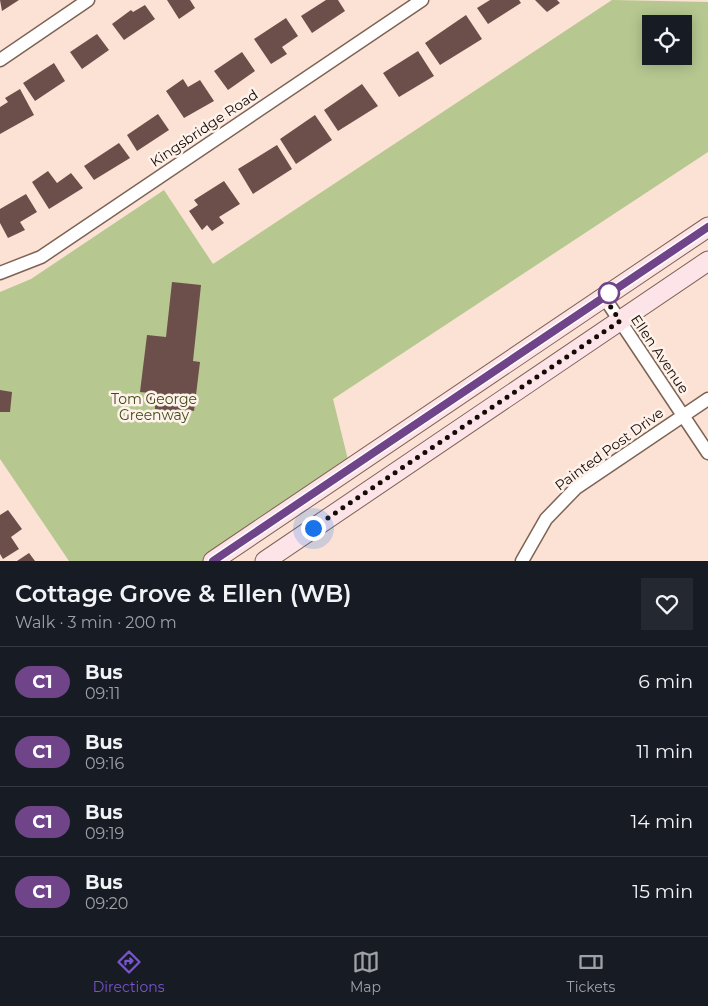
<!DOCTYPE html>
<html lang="en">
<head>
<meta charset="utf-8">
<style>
  :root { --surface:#171b24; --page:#242831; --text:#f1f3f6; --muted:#9ea1a6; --line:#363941; --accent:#7854ce }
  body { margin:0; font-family:Montserrat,sans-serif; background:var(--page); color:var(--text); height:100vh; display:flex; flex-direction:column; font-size:19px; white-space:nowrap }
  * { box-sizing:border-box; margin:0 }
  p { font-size:16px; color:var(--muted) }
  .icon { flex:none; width:28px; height:28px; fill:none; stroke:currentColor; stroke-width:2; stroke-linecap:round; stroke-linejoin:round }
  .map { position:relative; height:561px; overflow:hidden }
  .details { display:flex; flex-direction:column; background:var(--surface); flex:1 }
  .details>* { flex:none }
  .badge { padding:0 10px; border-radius:16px; font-size:18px; line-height:32px }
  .tools { position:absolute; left:642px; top:15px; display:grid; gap:10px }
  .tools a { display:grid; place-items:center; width:50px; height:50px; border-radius:0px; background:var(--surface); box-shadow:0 2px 12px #0003; font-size:25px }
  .you { position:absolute; width:25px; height:25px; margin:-12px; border:4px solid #fff; border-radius:50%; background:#1a73e8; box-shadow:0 0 0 8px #1a73e833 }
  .map>.badge { position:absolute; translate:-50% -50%; box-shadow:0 0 0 2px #fff }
  .round { display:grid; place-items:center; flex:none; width:52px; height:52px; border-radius:0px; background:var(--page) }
  .headline { display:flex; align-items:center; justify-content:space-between; height:85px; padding:0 15px }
  h1 { font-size:24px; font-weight:600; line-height:38px }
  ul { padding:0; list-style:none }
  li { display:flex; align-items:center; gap:15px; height:70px; padding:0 15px; border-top:1px solid var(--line) }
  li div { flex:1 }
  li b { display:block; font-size:19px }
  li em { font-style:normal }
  li .badge { min-width:55px; font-weight:700; text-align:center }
  .menu { display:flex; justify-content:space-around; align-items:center; height:70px; border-top:1px solid var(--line); background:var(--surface); font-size:14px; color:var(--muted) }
  .menu a { display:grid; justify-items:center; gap:2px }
  .menu .active { color:var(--accent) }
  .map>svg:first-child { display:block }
</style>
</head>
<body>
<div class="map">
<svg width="708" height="561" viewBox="0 0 708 561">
  <rect width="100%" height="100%" fill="#fbe2d4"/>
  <path fill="#b6c790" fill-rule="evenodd" d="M612,0L708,2V152L333,399L350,468L211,561H69L0,459V292L31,279L164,190L213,264ZM651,24H684V56H651Z"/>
  <path fill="#6c4e4b" d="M0,0H19L2,11Z
    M167,0H190L195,8L179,19Z
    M326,0H338L345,11L312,33L301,16Z
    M490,0H519L521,3L488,24L477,8Z
    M535,0H557L560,3L547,12Z
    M145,5L155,19L124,40L112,24L131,10L133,12Z
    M466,15L482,39L440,65L425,43Z
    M286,18L298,36L282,47L287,54L271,64L254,39Z
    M97,34L109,50L82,69L70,52Z
    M418,51L434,76L399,97L383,73Z
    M242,52L255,71L228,90L214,71Z
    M54,63L65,81L35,101L23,83Z
    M183,79L188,87L200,80L214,101L184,118L166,91Z
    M362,84L378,106L338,131L324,110Z
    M20,89L34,115L0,134V107L8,102L5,98Z
    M158,114L169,130L137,151L127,135Z
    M315,115L332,140L296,164L280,139Z
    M119,143L130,158L94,180L84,166Z
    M277,145L292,169L253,194L238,169Z
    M48,171L57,183L71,173L83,188L49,209L32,182Z
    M224,181L240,204L219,217L224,223L212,231L207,225L202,230L189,211L198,205L194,200Z
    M26,194L37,212L20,222L25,230L8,238L0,223V209Z
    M172,282L201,285L193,361L200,362L194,411L184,409L183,418L163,415L164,410L155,409V402L149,401L150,393L140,392L147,335L166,337Z
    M0,390L12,392L10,412H0Z
    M8,510L22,529L11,537L19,549L3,559L0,554V515Z
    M29,553L35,561H17Z"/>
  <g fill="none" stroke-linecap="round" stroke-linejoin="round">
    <g stroke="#7d6354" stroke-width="15">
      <path id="minor" d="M0,60L88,0
        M0,273L41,257L422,0
        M604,297L708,453
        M522,561L546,519L576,488L708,399"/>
    </g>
    <g stroke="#7d6354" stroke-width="21">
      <path id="secondary" d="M213,561L708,227
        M265,561L708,261"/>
    </g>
    <use href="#minor" stroke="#fff" stroke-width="12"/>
    <use href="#secondary" stroke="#fde4e9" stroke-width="19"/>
  </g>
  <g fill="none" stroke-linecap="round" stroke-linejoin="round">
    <g stroke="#fff" stroke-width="11">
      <path id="line" d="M213,561L708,227"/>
    </g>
    <use href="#line" stroke="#704489" stroke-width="8"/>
    <path stroke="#160c07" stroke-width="5" stroke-dasharray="0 9" d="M313,528L620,321L604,297L609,293"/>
  </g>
  <circle fill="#fff" stroke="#704489" stroke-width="2.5" cx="609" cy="293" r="10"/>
  <g text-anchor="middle" stroke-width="5" stroke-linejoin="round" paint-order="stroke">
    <g font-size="14" fill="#160c07" stroke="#fff2eb">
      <text transform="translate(204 128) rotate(-34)" y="5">Kingsbridge Road</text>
      <text transform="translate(660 354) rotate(56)" y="5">Ellen Avenue</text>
      <text transform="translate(609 449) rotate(-36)" y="5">Painted Post Drive</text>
    </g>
    <g font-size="14" fill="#404d19" stroke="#fff2eb">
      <text x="154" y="404">Tom George<tspan x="154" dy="16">Greenway</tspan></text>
    </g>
  </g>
</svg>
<div class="tools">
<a><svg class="icon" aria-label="locate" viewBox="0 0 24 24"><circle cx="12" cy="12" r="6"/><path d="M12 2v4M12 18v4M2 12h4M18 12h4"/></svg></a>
</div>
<div class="you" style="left:313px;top:528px"></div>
</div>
<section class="details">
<div class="headline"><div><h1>Cottage Grove &amp; Ellen (WB)</h1><p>Walk · 3 min · 200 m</p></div><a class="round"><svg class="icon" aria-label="heart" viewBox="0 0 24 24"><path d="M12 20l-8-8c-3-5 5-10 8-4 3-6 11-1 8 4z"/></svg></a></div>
<ul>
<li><span class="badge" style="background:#704489;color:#fff">C1</span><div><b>Bus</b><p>09:11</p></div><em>6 min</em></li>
<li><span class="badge" style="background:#704489;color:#fff">C1</span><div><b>Bus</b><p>09:16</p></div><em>11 min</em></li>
<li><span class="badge" style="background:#704489;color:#fff">C1</span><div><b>Bus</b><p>09:19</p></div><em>14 min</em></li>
<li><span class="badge" style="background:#704489;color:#fff">C1</span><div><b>Bus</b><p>09:20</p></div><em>15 min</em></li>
</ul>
</section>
<nav class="menu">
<a class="active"><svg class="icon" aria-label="directions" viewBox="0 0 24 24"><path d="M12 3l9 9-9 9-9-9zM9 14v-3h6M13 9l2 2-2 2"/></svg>Directions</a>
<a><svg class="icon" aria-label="map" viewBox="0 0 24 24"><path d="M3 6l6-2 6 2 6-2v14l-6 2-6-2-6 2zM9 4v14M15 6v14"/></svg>Map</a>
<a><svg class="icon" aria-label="tickets" viewBox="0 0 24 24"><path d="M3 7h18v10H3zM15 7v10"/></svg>Tickets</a>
</nav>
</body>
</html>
